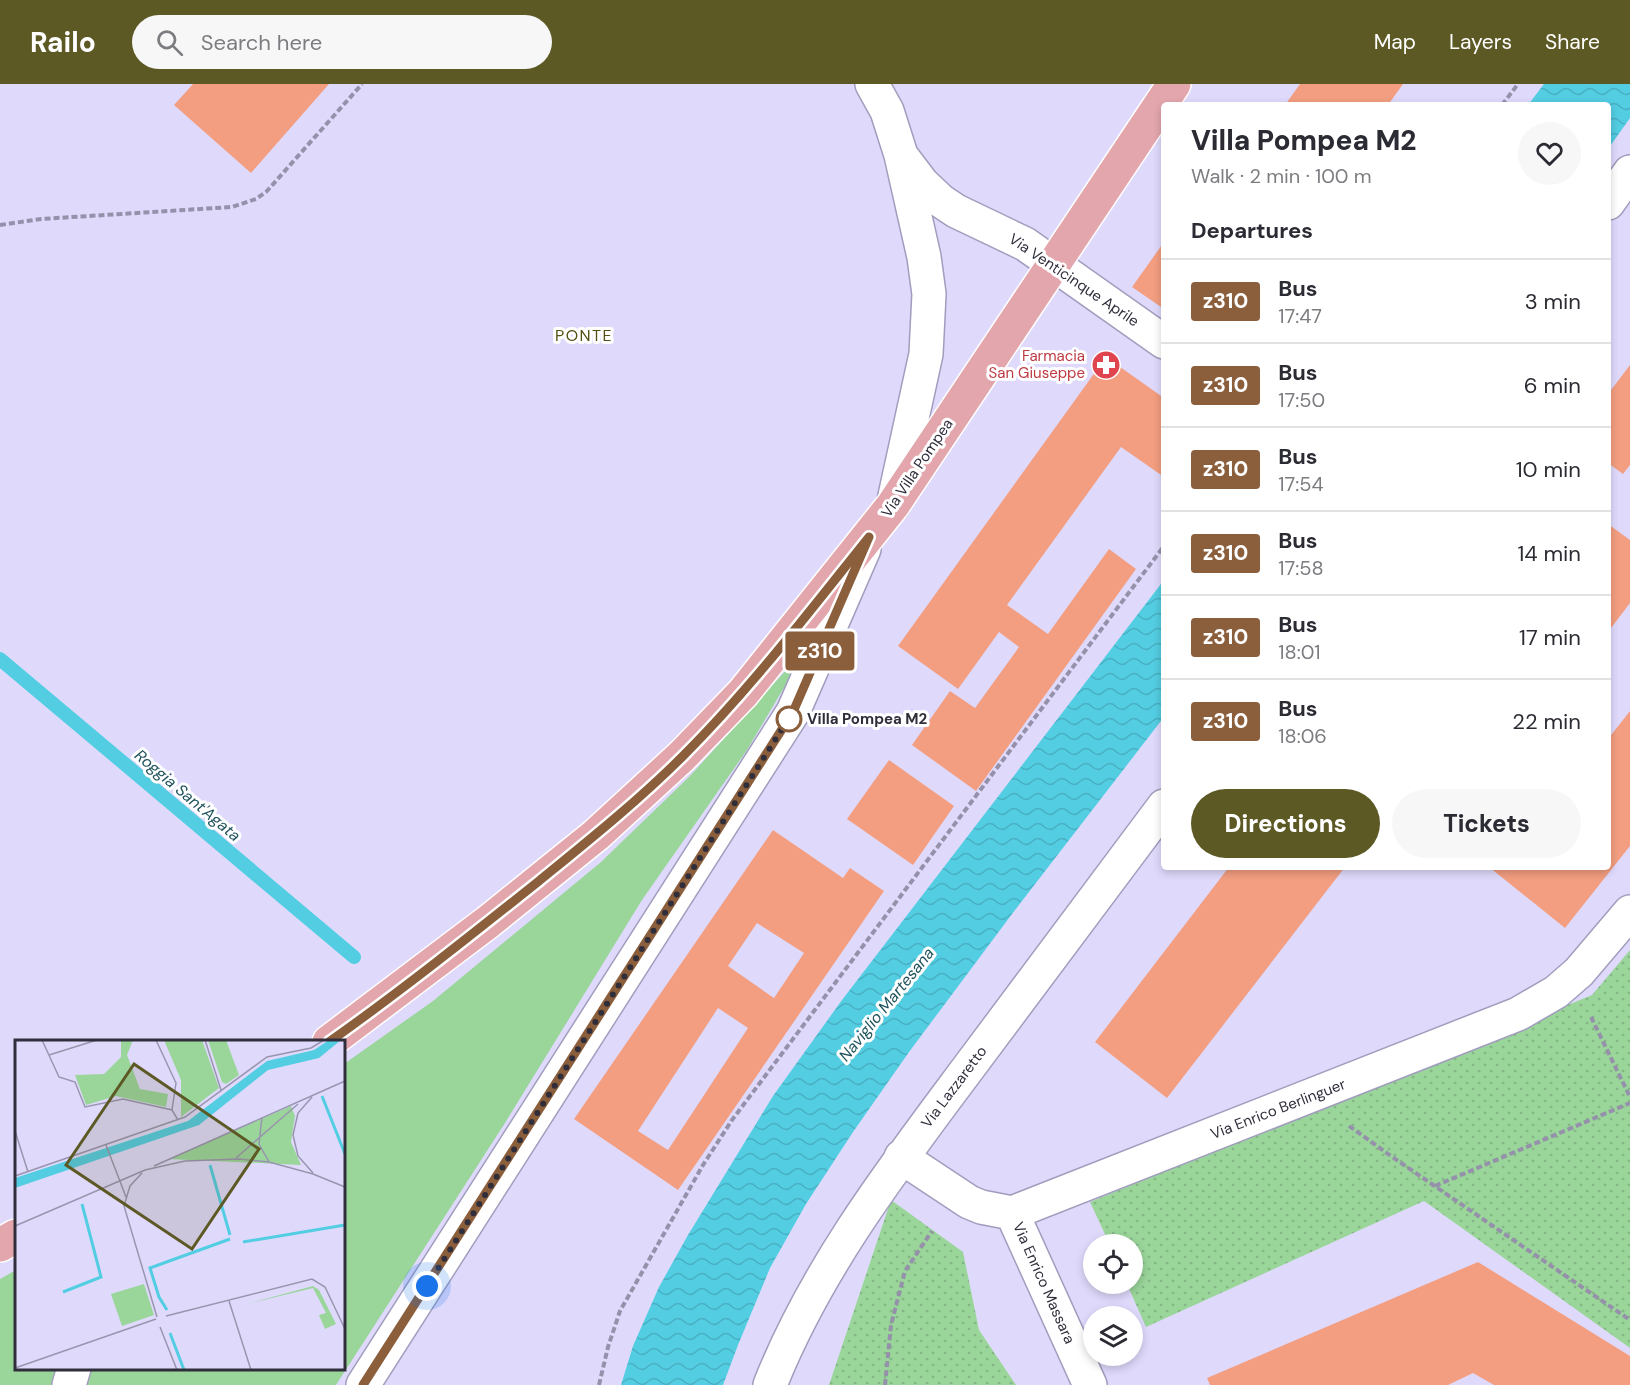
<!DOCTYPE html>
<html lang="en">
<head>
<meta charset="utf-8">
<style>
  :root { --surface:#fff; --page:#f7f7f7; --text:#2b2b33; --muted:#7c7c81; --line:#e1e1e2; --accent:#5c5925 }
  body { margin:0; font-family:"DM Sans",sans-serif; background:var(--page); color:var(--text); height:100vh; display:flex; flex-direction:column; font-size:22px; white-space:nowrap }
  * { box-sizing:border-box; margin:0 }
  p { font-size:20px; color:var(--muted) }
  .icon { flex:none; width:33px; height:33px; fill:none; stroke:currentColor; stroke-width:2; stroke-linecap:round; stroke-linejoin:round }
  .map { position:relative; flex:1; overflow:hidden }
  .details { position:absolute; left:1161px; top:18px; width:450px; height:768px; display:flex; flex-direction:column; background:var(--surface); border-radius:6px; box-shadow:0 3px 9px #0003 }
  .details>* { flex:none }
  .badge { padding:0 12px; border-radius:4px; font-size:21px; line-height:39px }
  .tools { position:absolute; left:1083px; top:1150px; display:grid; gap:12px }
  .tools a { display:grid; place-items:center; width:60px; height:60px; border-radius:50%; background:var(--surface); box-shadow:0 3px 9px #0003; font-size:30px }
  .you { position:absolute; width:30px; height:30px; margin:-15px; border:4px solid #fff; border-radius:50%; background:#1a73e8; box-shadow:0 0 0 9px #1a73e833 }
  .map>.badge { position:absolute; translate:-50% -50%; box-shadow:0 0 0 3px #fff }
  h2 { padding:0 30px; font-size:22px; line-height:54px }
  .round { display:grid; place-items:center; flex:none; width:63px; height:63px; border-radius:32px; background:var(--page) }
  .headline { display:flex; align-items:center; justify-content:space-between; height:102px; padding:0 30px }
  h1 { font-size:28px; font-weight:800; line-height:45px }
  .button { display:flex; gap:12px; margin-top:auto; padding:12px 30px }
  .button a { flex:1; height:69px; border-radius:36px; background:var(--accent); color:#fff; font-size:24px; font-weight:800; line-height:69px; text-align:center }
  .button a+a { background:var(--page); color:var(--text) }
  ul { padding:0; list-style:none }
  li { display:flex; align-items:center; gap:18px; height:84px; padding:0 30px; border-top:2px solid var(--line) }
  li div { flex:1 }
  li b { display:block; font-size:22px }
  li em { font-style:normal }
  li .badge { min-width:66px; font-weight:700; text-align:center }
  header { display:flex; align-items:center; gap:36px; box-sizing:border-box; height:84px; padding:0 30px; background:var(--accent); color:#fff }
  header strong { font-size:28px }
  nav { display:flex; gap:33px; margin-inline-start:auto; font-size:21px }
  .search { width:420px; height:54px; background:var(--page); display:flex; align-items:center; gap:15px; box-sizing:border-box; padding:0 21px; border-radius:33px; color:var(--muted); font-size:22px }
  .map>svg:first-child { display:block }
</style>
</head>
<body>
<header>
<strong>Railo</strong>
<div class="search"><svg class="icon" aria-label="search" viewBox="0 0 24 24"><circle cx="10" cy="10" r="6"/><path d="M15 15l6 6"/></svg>Search here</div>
<nav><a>Map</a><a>Layers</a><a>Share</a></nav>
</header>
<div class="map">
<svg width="1630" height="1301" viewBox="0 0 1630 1301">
  <defs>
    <pattern id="park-dots" width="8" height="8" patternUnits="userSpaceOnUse" patternTransform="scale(1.5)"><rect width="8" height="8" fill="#9ad59a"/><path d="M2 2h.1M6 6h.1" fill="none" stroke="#85b786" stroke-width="1.8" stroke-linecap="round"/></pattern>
    <pattern id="water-waves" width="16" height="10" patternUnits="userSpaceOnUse" patternTransform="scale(1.5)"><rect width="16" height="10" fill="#53cde2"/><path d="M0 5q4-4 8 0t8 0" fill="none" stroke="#49b0c3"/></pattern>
  </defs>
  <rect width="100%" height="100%" fill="#dfdafc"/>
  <path fill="#9ad59a" d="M789,583L795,585L747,666L642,816L505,1039L336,1301H0V1195L16,1186V1284H344V980L433,917L601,778L690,692Z"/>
  <path fill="url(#park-dots)" d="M1630,866V1264L1424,1117L1146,1243L1127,1200H1132V1161H1110L1090,1118L1592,911Z
    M891,1116L963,1168L979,1246L1016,1301H829Z"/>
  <path fill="url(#water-waves)" d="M1544,0H1630V34L1608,65V21H1528Z
    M1164,496V633L1012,830L909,968L853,1048L806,1120L770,1184L738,1261L723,1301H621L633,1262L659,1203L688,1151L773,1012L842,916Z"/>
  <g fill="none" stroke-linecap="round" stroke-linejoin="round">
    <path stroke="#53cde2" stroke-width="14" d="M0,575L354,873"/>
  </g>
  <path fill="#f39e80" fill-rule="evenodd" d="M193,0H329L251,89L174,21Z
    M1300,0H1403L1388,21H1285Z
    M1164,158V225L1132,203Z
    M1106,273L1164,314V393L1121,363L1007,521L1048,550L1109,465L1136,485L976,707L912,661L950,607L975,624L1019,563L999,548L958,605L898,562Z
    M1630,281V381L1623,390L1608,379V310Z
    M1608,440L1630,456V519L1608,548Z
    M1630,627V762L1565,844L1489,783H1608V655Z
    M889,676L954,722L913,781L847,735Z
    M773,746L843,794L850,784L884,807L678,1106L574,1035ZM757,839L804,869L774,914L728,882ZM718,924L748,944L668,1066L638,1047Z
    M1229,783H1345L1167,1014L1095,958Z
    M1478,1178L1630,1272V1301H1494L1473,1289L1448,1301H1210L1207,1294Z"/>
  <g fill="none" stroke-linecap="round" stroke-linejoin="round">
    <g stroke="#a19dbd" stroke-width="36">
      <path id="street" d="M872,0L887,27L901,71L924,173L929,210L926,270L893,421
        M903,74L922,99L941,117L956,127L1025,160L1164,258
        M1608,119L1630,88
        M901,1073L969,1118L981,1123L1012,1129L1518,930L1556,908L1579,888L1630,828
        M1012,1129L1090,1301
        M770,1301C816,1185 892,1086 966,987C1032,899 1098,811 1164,722"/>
    </g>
    <g stroke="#a19dbd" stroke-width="36">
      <path id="secondary" d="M69,1301L74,1284
        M363,1301L793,628L864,465"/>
    </g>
    <g stroke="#fff" stroke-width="36">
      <path id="primary" d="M329,958L488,838L596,751L682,672L743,609L893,421L1174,0
        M0,1161L16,1152"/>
    </g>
    <path stroke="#9591aa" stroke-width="4" stroke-dasharray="6 3" stroke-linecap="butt" d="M1502,21L1518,0
      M0,141L41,135L232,123L256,115L267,107L362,0
      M1591,933L1630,1013
      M1349,1042L1388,1070L1630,1236
      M1435,1102L1630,1019
      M599,1301L608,1263L620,1227L703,1081L732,1036L1164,462
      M885,1301L891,1241L905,1187L932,1147"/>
    <use href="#street" stroke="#fff" stroke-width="33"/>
    <use href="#secondary" stroke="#fff" stroke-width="33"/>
    <use href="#primary" stroke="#e4a6ad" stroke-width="33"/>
  </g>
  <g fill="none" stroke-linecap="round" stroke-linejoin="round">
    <g stroke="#fff" stroke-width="14">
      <path id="line" d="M329,958C401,907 470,852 539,797C588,757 638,717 683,672C751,604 809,528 869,453L793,628L363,1301"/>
    </g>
    <use href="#line" stroke="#8b5e3c" stroke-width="9"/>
    <path stroke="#302e3b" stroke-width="6" stroke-dasharray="0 10.8" d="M427,1202L793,628L789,635"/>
  </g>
  <defs>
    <g id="pharmacy-disc" transform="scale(1.5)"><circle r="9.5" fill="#e0444e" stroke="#fff"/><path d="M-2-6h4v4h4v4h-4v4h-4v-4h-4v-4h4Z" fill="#fff"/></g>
  </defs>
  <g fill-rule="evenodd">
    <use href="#pharmacy-disc" x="1106" y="281"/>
  </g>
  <circle fill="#fff" stroke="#8b5e3c" stroke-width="3" cx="789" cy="635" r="12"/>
  <g text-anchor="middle" stroke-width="6" stroke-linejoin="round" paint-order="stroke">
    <g font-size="15" fill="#302e3b" stroke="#fff">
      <text transform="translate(1074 196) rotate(34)" y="5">Via Venticinque Aprile</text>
      <text transform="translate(917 384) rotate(-56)" y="5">Via Villa Pompea</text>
      <text transform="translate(954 1003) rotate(-53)" y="5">Via Lazzaretto</text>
      <text transform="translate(1278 1025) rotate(-21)" y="5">Via Enrico Berlinguer</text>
      <text transform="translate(1044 1199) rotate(66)" y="5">Via Enrico Massara</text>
    </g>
    <g font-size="15" fill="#be3a42" stroke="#fff" text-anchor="end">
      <text x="1085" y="277">Farmacia<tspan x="1085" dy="17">San Giuseppe</tspan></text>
    </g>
    <g font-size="15" font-weight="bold" fill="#302e3b" stroke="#fff" text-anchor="start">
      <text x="807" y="640">Villa Pompea M2</text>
    </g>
    <g font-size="16" letter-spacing="1.5" fill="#545012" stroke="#fff">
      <text x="584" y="257">PONTE</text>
    </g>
    <g font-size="16" font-style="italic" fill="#1f535c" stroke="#fff">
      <text transform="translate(188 711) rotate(40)" y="6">Roggia Sant'Agata</text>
      <text transform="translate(886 920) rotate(-51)" y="6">Naviglio Martesana</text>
    </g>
  </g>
  <g transform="translate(15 956)">
    <rect width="330" height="330" fill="#dfdafc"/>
    <path d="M193,0H211L224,35L211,44L207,42ZM276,66L280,76L276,102L286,125L154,119ZM298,246L304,250L321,284L310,289L304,275L311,273L298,248L232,264Z" fill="#9ad59a"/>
    <path d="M106,0H118L112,15L125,49L153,54L151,67L101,56L71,65L60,35L89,34L106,17ZM149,0H187L204,48L166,77V40ZM129,244L139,275L107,286L96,254Z" fill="#9ad59a"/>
    <path d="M314,0H326L304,18L253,30L184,85L0,148V138L173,81L252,21L299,10Z" fill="#53cde2"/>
    <path fill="none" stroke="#53cde2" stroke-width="3" d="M307,56L330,114M195,125L215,195M228,202L330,185M48,252L86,237L67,164M152,270L144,257L135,228L215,199M155,293L169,330"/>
    <path fill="none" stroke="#9995af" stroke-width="1.5" d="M27,0L44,37L60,42L70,67L108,59L157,70L163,80M141,0L161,43L157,70M190,0L206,50M34,15L82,0M297,57L283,73L278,95L283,116L298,133M247,77L244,104L254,122M0,91L13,132M91,105L111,157M221,118L283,64M139,126L330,41M127,133L115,146L109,166L142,277M0,136L170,77L252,17L296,8L309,0M0,186L130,130L170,121L224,119L254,122L298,134L330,147M214,261L236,330M151,276L297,239L310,247L330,289M145,287L162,330M0,328L141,279"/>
    <path fill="#5c5925" fill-opacity="0.15" stroke="#5c5925" stroke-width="3" d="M119,24L244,109L177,209L51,125Z"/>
    <rect width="330" height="330" fill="none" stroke="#302e3b" stroke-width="3"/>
  </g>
</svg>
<div class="tools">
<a><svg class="icon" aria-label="locate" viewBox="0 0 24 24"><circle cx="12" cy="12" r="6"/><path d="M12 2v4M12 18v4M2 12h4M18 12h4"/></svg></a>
<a><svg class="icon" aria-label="layers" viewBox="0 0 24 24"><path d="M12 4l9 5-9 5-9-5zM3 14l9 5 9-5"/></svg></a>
</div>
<div class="you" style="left:427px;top:1202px"></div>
<b class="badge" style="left:820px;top:567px;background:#8b5e3c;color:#fff">z310</b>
<section class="details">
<div class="headline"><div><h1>Villa Pompea M2</h1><p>Walk · 2 min · 100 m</p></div><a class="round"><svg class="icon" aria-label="heart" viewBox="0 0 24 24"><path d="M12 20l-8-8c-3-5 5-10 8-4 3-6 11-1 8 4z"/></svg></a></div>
<h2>Departures</h2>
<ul>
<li><span class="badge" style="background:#8b5e3c;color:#fff">z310</span><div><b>Bus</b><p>17:47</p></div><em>3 min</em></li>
<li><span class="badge" style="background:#8b5e3c;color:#fff">z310</span><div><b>Bus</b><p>17:50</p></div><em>6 min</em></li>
<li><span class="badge" style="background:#8b5e3c;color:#fff">z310</span><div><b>Bus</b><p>17:54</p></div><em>10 min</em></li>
<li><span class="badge" style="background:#8b5e3c;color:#fff">z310</span><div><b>Bus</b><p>17:58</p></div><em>14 min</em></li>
<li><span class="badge" style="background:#8b5e3c;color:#fff">z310</span><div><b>Bus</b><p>18:01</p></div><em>17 min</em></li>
<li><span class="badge" style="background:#8b5e3c;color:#fff">z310</span><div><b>Bus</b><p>18:06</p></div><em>22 min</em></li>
</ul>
<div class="button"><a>Directions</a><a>Tickets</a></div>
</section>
</div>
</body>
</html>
